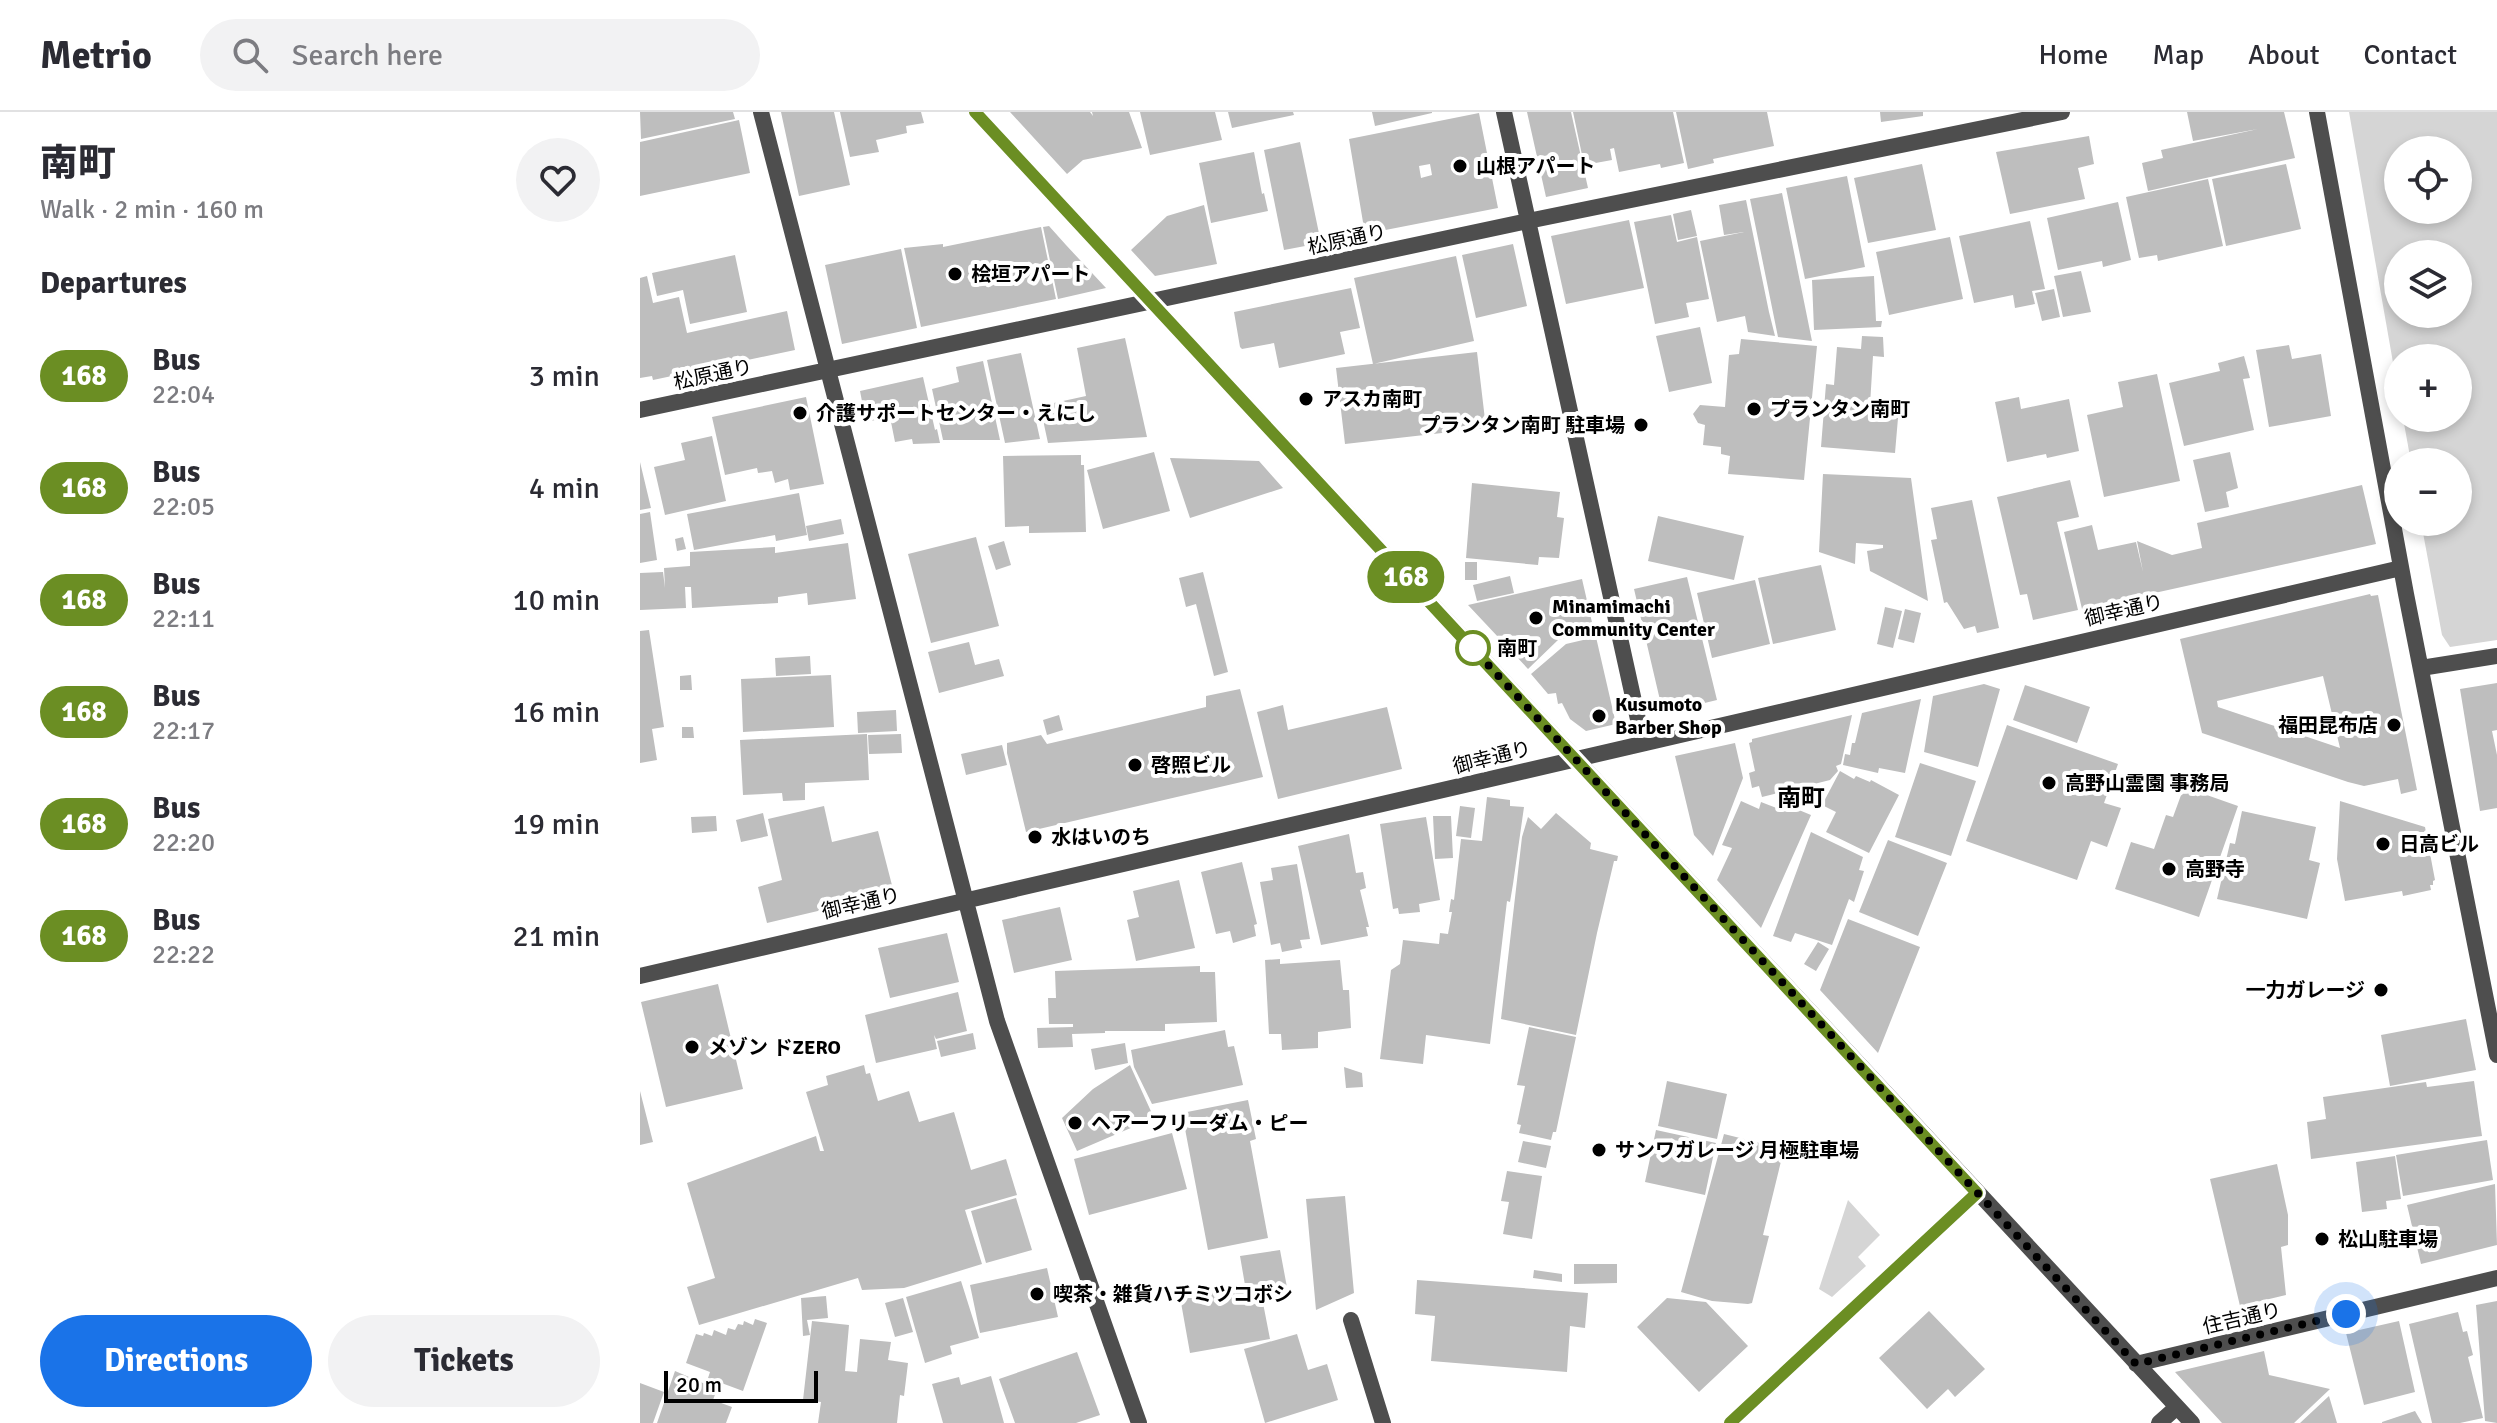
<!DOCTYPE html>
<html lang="en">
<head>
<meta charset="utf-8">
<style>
  :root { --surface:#fff; --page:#f2f2f3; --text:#2b2b33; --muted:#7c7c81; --line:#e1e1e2; --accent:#1a73e8 }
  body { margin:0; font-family:Signika,"Noto Sans JP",sans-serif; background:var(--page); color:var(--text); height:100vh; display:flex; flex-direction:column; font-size:30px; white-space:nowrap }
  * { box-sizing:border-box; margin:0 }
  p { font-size:26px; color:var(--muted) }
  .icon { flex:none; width:44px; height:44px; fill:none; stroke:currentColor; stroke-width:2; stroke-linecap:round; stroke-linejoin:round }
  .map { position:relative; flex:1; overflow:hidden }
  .sheet { display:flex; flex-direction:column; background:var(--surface); width:640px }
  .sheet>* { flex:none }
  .badge { padding:0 16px; border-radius:26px; font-size:28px; line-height:52px }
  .controls { position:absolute; left:1744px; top:24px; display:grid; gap:16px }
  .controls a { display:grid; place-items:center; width:88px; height:88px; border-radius:50%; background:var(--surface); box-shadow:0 4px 12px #0003; font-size:40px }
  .scale { position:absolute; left:24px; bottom:20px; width:154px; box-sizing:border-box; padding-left:8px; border:4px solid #000; border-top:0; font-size:22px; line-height:28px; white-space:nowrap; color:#000; -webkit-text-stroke:6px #fff; paint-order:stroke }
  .you { position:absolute; width:40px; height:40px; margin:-20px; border:6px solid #fff; border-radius:50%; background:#1a73e8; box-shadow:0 0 0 12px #1a73e833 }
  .map>.badge { position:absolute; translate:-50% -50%; box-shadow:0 0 0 4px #fff }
  h2 { padding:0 40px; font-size:30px; line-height:72px }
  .round { display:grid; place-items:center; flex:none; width:84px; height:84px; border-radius:42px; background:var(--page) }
  .summary { display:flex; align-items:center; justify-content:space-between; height:136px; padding:0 40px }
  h1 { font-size:38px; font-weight:800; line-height:60px }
  .primary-button { display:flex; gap:16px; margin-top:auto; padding:16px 40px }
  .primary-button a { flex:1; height:92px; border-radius:48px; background:var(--accent); color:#fff; font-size:32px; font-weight:800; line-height:92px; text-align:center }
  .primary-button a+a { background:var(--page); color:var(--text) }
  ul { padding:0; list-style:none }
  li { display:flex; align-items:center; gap:24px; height:112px; padding:0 40px }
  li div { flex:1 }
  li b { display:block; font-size:30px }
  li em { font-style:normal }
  li .badge { min-width:88px; font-weight:700; text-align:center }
  header { display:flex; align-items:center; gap:48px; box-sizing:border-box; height:112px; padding:0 40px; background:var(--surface); border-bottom:2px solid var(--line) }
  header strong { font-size:38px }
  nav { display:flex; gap:44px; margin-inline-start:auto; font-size:28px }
  .search { width:560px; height:72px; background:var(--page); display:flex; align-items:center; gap:20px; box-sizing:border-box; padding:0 28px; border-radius:44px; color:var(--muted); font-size:30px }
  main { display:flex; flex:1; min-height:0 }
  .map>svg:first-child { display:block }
</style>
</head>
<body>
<header>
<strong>Metrio</strong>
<div class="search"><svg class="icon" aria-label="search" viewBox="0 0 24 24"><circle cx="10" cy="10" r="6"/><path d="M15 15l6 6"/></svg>Search here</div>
<nav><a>Home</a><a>Map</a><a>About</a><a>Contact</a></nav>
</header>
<main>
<section class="sheet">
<div class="summary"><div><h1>南町</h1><p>Walk · 2 min · 160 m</p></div><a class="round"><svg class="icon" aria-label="heart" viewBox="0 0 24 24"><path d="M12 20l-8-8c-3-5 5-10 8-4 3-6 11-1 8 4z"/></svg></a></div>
<h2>Departures</h2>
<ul>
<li><span class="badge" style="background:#6b8e23;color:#fff">168</span><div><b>Bus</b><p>22:04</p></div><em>3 min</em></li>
<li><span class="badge" style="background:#6b8e23;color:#fff">168</span><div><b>Bus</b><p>22:05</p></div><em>4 min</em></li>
<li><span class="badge" style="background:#6b8e23;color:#fff">168</span><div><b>Bus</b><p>22:11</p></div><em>10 min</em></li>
<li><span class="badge" style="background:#6b8e23;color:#fff">168</span><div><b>Bus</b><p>22:17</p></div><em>16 min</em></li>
<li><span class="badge" style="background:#6b8e23;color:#fff">168</span><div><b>Bus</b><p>22:20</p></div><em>19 min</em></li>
<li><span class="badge" style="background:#6b8e23;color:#fff">168</span><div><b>Bus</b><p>22:22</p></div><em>21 min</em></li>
</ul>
<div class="primary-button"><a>Directions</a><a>Tickets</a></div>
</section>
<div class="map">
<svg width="1857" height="1311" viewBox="0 0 1857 1311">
  <rect width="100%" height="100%" fill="#fff"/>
  <path fill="#d5d5d5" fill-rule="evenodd" d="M1709,0H1857V528L1810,535L1802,523L1781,410H1818V350H1771L1763,306H1818V246H1758V279ZM1758,38H1818V98H1758ZM1758,142H1818V202H1758Z
    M1208,1088L1240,1123L1218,1145L1226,1154L1192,1185L1179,1177Z"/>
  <path fill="#bebebe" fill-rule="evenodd" d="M0,0H93L95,7L1,27Z
    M141,0H194L210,73L159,84Z
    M200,0H281L284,11L266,14L267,21L236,28L239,40L210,45Z
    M370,0H450L453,4L452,0H489L502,36L443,48L427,62Z
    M500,0H575L582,28L510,43Z
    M588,0H653L654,3L592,16Z
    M732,0H792V1L735,14Z
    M887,0H931L948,76L906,85Z
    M933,0H1033L1044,51L1021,56L1020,52L979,60L974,36L970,37L972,48L950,52L948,42L942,43Z
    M1036,0H1127L1134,34L1073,47L1074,51L1048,57Z
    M1240,0H1283V4L1241,10Z
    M1547,0H1644L1655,46L1508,79L1502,51L1523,46L1521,38L1618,17L1553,29Z
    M839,1L858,96L725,122L709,27ZM790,52L792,63L781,66L779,54Z
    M99,8L110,61L0,84V30Z
    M1449,24L1454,52L1438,56L1445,87L1370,102L1356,40Z
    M660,30L681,131L644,138L624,38Z
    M614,40L622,82L624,81L628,99L571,111L559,51Z
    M1282,52L1296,118L1228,131L1214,66Z
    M1646,52L1661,117L1586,134L1572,67Z
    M1207,64L1225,155L1165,167L1146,76Z
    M1568,67L1583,134L1518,149L1517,143L1499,146L1486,85Z
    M1142,81L1172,229L1138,225L1110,87Z
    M1106,88L1129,200L1135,224L1108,220L1105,204L1077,210L1060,129L1104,120L1084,123L1079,93Z
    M1478,90L1491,148L1463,155L1462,149L1418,158L1407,106Z
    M564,93L577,152L515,164L491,138L527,104Z
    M1051,98L1057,124L1038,128L1033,102Z
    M1031,103L1037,130L1057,125L1069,187L1046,191L1049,205L1015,212L994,110Z
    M989,108L1004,176L926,192L911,124Z
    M1390,109L1405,177L1392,179L1395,192L1375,196L1373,183L1334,191L1319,124Z
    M409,114L426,133L466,176L418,187L403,115Z
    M401,115L416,187L281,215L264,136L303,132V135Z
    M1310,125L1323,187L1249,203L1236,140Z
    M873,132L887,194L836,206L822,143Z
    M261,137L277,216L202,232L185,153Z
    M95,143L107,200L50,212L43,178L17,184L12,161Z
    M816,144L834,229L733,252L714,166Z
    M1441,159L1451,200L1423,205L1414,164Z
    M7,164L13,191L39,185L47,221L147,199L155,238L13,268L12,264L0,266V166Z
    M1234,164L1236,209H1242L1241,215L1174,218L1172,168Z
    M711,176L720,216L700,220L705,242L639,256L634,231L602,237L600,235L594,200Z
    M1414,177L1420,205L1402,209L1395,181Z
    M1060,215L1072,271L1029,280L1016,224Z
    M1222,224L1243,225L1244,245L1233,244L1230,293L1240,294L1239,304L1258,306L1255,341L1181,335L1186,272L1194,273L1197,235L1221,237Z
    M485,226L507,325L408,331L400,294L446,284L437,236Z
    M1101,227L1177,234L1164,368L1088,362L1090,344L1081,342V335L1063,333L1065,313L1058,311L1053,302L1060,293L1085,295L1089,243L1099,242Z
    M1649,233L1652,247L1681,242L1691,304L1629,315L1616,238Z
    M837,240L846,316L705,332L696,256Z
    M381,241L400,327L365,331L347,248Z
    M1604,244L1610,266L1603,267L1614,318L1544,334L1529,271L1580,259L1578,251Z
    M343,249L360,328H303L292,277L319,270L316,255Z
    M1517,262L1540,369L1464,385L1447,303L1483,295L1478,270Z
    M283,265L295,318L297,317L300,331L273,332L272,327L255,330L250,305L226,310L220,279Z
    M166,285L184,372L150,378L148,367L135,371L132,359L118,361L117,356L85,363L72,305Z
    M1379,285L1381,297L1429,287L1439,339L1407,346L1406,342L1367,350L1355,290Z
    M72,324L86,389L25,403L14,355L45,348L41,331Z
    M514,340L530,399L463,417L447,358Z
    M1590,340L1598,376L1586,380L1589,395L1565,400L1553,348Z
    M441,343V353H444L446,420L389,421V414L365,415L363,344Z
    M530,346L619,349L643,376L550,406Z
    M0,350L11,396L0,398Z
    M1183,362L1271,366L1288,489L1230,459L1227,439L1243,436V433L1216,431L1215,452L1179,440Z
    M1430,368L1439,405L1417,410L1438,498L1393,508L1387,482L1380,483L1357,385Z
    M832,371L920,380L917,405L924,406L919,446L899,445L898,453L826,446Z
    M1722,373L1736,432L1442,497L1424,420L1452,413L1458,438L1496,430L1503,460L1497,429L1532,443L1562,436L1557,411Z
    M159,381L167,423L136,429L135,423L54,438L47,402Z
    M1332,388L1359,516L1337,521L1335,514L1324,517L1307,490L1304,491L1291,428L1297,427L1291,396Z
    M10,400L17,448L0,451V402Z
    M1018,404L1104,424L1094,468L1008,449Z
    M201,407L204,422L169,429L166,414Z
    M43,425L46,437L37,439L35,427Z
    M336,425L359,514L291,531L268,442Z
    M364,429L371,453L356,458L348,434Z
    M208,431L216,487L168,493L167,481L138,485V491L52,496L51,475H45L46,496L0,498V461L23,460L25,476L24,456L50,454V440L135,435V441Z
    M825,450H837V468H825Z
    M1181,453L1196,518L1133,532L1118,466Z
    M563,460L588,560L574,564L556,492L546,495L539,466Z
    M870,464L874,481L837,489L833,473Z
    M1047,465L1077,588L1023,601L994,477Z
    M942,467L954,519L918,528L888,557L828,493Z
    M1115,468L1130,532L1072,546L1057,481Z
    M1730,482L1731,484L1738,483L1777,678L1761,682L1758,667L1724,674L1708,670L1562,621L1540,527ZM1683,564L1700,636L1578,595L1577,589Z
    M1245,495L1262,499L1253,536L1237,532Z
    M1265,497L1281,501L1274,531L1258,527Z
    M9,518L24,615L12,617L17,648L0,651V519Z
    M956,525L976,612L946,619L930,607L922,591L918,592L916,581L908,582L891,562L926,532Z
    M329,530L335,553L359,547L364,564L299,581L288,540Z
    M170,544L171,562L136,564L135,546Z
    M51,563L52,578H40V564Z
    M191,563L194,615L103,620L101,567Z
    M1857,571V618L1852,619L1857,643V696L1840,699L1820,577Z
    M1344,572L1360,577L1338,655L1284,640L1293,584Z
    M1385,573L1450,595L1437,631L1373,608Z
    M600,577L623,665L386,720L367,641V631L401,623L407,632L566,595V584Z
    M1281,587L1265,661L1239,656L1238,661L1203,653L1205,642L1210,643L1212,631H1215L1222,601Z
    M643,593L648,618L747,595L762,657L638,687L617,600Z
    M256,598L257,619L218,621L217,600Z
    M419,603L423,618L407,623L403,608Z
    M1212,603L1201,652L1196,654L1198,659L1190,668L1122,685L1119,674L1112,676L1109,661L1115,659L1109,631L1112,630V627Z
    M1367,613L1478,652L1464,691L1481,696L1467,735L1451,729L1437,768L1326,729Z
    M42,615H53L54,626H42Z
    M227,622L229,668L165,671V688L143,689L142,681L103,683L100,628Z
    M261,622L262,641L229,642L228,623Z
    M1095,631L1103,666L1073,744L1054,723L1035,644Z
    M362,633L367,653L326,663L321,642Z
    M1280,651L1336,669L1311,744L1255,725Z
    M1200,659L1214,667L1216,664L1230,670L1231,668L1259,683L1229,741L1186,720L1196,700L1182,693Z
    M1544,675L1598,694L1559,805L1475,777L1491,730L1514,737L1526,703L1533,705Z
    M847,685L870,688V694L884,695L873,772L870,790L867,789L850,932L786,923L783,952L740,947L751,858L760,852L763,828L799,832L800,821L808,822L812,800H809L811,787L814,788L821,727L842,729Z
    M1101,689L1119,697L1121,690L1139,697L1142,691L1171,703L1121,816L1077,768L1092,736L1082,733Z
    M1700,689L1785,715L1795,768L1793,769V773H1790L1791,778L1763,784L1762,779L1705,789L1697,747Z
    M184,694L192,730L238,719L254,781L127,811L118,775L142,768L128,707Z
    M820,694L835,696L831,726L816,724Z
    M1602,699L1676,715L1669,748L1680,751L1667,807L1577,787L1590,731L1595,732Z
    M123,701L128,724L101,730L96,708Z
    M916,701L951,731L950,737L978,744L977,749H974L957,821L936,923L861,907L882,725L888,705L901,717Z
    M76,704L77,719L52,721L51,705Z
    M793,704H811L813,746L795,747Z
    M786,705L800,788L779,792L780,800L759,802L758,796L753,797L740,712Z
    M1171,720L1223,745L1219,758L1224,759L1214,790L1209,787L1192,833L1155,821L1151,830L1133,824Z
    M709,722L716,761L723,760L726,776L720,778L729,815H726L728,824L681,833L658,734Z
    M1248,728L1307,751L1278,824L1219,800Z
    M602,750L617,812L614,813L616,824L593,831L590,819L576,822L561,760Z
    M657,752L670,827L660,828L662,836L642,840L640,831L631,833L620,770L633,768L631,756Z
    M539,768L555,836L496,849L487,808L499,805L493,779Z
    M420,795L432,848L374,861L362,808Z
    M1208,807L1280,835L1238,941L1180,878Z
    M307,821L319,870L250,886L238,836Z
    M1178,830L1189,837L1176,859L1164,852Z
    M640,847V852L700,848L703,878H709L711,916L678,920V936L642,938L641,922H629L625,848Z
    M560,854V860H575L577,910L525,912V919H465V921L432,922L433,935L398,936L397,916L433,915V912H409L408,886H416L415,859Z
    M78,872L103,977L26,995L1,890Z
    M318,880L327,919L296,927L294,923L297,937L236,951L225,903Z
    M1826,907L1836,958L1750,974L1741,923Z
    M889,915L936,925L916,1020H913L911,1028L879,1021L881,1013L877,1012L885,974L877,973Z
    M585,918L588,935L594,934L603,973L512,992L494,955L491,938Z
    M333,921L336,937L301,945L297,929Z
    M485,931L488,951L455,958L451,937Z
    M224,953L226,962L230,961L238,989L269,979L279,1010L314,1000L331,1058L366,1047L377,1083L325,1098L342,1152L264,1176L222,1178L218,1166L59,1213L47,1175L75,1166L47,1071L176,1024L180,1039H184L166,980L188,973L186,964Z
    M490,953L514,1006L437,1039L422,1006L453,977Z
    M704,955L722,961L723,975L706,976Z
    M1027,969L1087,982L1077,1027L1018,1014Z
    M1834,969L1842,1024L1671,1047L1667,1010L1686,1007L1683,985L1786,970L1787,975Z
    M0,979L13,1030L0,1033Z
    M608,988L616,1027L610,1029L628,1126L568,1138L542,1001Z
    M1016,1018L1076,1031L1065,1083L1005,1070Z
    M532,1021L547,1077L449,1103L434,1047Z
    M1084,1022L1144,1037L1123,1123L1129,1124L1112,1191L1108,1192L1072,1189L1041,1180Z
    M1847,1028L1853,1068L1763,1084L1756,1043Z
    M883,1029L911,1034L906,1056L878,1050Z
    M1755,1044L1761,1087L1746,1089L1747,1097L1722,1100L1716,1050Z
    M1637,1052L1648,1103V1133L1641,1135L1646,1183L1600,1194L1570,1067Z
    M867,1059L902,1064L892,1127L863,1122L869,1090L861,1089Z
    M1855,1072L1857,1133L1781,1152L1767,1093Z
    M705,1084L714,1181L676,1198L666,1087Z
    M376,1086L392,1138L346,1151L331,1099Z
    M640,1138L649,1186L623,1191L630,1227L550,1241L540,1185L605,1173L600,1144Z
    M934,1152H977V1171L934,1172Z
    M407,1156L418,1205L340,1221L330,1173Z
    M894,1158L922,1162V1170L893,1166Z
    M777,1168L948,1181L945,1216L930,1214L927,1260L791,1249L795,1204L775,1202Z
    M321,1169L339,1226L310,1234L312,1242L285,1251L266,1185Z
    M186,1184L188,1206L167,1208L170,1223L163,1224L161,1186Z
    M263,1186L273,1220L255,1225L245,1191Z
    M1027,1186L1066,1190L1108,1234L1059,1280L997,1215Z
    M1857,1189V1311L1845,1309L1836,1193Z
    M1289,1199L1345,1257L1315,1285L1308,1277L1287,1297L1239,1246Z
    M1818,1200L1823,1220L1827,1219L1833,1243L1828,1245L1843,1306L1820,1311H1792L1769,1212Z
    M115,1207L127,1211L103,1279L68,1266L70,1260L46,1251L56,1222L63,1224L64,1221L72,1224L74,1218L86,1223L88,1216L95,1218L98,1212L103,1213L104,1209L113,1213Z
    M172,1209L209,1213L205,1259L217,1260L220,1227L251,1230L248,1248L268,1251L264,1284L260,1283L257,1311H178L181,1290L163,1288Z
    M1759,1209L1775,1280L1724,1293L1706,1221Z
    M657,1222L668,1258L687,1252L698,1288L625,1311L604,1237Z
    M1624,1239L1629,1263L1690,1277L1654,1311H1582L1535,1260Z
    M437,1240L460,1303L436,1311H375L359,1267Z
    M35,1259L77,1277L73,1288L92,1295L86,1311H17Z
    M351,1264L364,1311H303L292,1272L319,1265L321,1273Z
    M0,1271L24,1280L13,1311H0Z
    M1689,1284L1697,1311H1660Z
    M1775,1299L1782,1311H1742V1310Z"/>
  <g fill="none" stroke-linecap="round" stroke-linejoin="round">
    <path stroke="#4e4e4e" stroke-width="16" d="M121,0L357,909L499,1311
      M335,0L1552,1311
      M864,0L1003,630
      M1677,0L1766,482L1857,943
      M0,298L888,109L1422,0
      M1781,556L1857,544
      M0,864L1761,456
      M711,1208L743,1311
      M1496,1252L1857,1166
      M1090,1311L1337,1081
      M1519,1311L1537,1295"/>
  </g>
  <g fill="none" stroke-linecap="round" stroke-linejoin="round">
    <g stroke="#fff" stroke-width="18">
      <path id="line" d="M335,0L1337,1081L1090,1311"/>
    </g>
    <use href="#line" stroke="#6b8e23" stroke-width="12"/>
    <path stroke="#000" stroke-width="8" stroke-dasharray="0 14.4" d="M833,536L826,529L1496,1252L1706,1202"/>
  </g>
  <g fill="#000" stroke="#fff" stroke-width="3">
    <circle cx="820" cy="54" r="8"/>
    <circle cx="315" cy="162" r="8"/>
    <circle cx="666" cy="287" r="8"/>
    <circle cx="1114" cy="297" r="8"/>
    <circle cx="160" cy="301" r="8"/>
    <circle cx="1001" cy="313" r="8"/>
    <circle cx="896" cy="506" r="8"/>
    <circle cx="959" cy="604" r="8"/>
    <circle cx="1754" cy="613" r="8"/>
    <circle cx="495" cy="653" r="8"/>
    <circle cx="1409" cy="671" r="8"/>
    <circle cx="395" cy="725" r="8"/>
    <circle cx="1743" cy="732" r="8"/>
    <circle cx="1529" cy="757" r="8"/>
    <circle cx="1741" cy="878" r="8"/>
    <circle cx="52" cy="935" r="8"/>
    <circle cx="435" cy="1011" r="8"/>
    <circle cx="959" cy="1038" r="8"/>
    <circle cx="1682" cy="1127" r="8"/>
    <circle cx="397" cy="1182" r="8"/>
  </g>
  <circle fill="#fff" stroke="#6b8e23" stroke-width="4" cx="833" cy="536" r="16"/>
  <g text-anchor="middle" stroke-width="8" stroke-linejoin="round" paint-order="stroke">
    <g font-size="20" font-weight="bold" fill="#000" stroke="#fff" text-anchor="start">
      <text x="836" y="61">山根アパート</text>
      <text x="331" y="169">桧垣アパート</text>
      <text x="682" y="294">アスカ南町</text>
      <text x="1130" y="304">プランタン南町</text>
      <text x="176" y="308">介護サポートセンター・えにし</text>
      <text x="985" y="320" text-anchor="end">プランタン南町 駐車場</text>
      <text x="912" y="501">Minamimachi<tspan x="912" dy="23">Community Center</tspan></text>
      <text x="975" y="599">Kusumoto<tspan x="975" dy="23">Barber Shop</tspan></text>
      <text x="1738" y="620" text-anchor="end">福田昆布店</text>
      <text x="511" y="660">啓照ビル</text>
      <text x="1425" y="678">高野山霊園 事務局</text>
      <text x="411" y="732">水はいのち</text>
      <text x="1759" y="739">日高ビル</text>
      <text x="1545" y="764">高野寺</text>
      <text x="1725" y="885" text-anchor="end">一力ガレージ</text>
      <text x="68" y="942">メゾン ドZERO</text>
      <text x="451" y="1018">ヘアーフリーダム・ピー</text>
      <text x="975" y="1045">サンワガレージ 月極駐車場</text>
      <text x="1698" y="1134">松山駐車場</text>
      <text x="413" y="1189">喫茶・雑貨ハチミツコボシ</text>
    </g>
    <g font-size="20" fill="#000" stroke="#fff">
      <text transform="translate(707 127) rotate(-12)" y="7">松原通り</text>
      <text transform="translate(73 262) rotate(-12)" y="7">松原通り</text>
      <text transform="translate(1484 498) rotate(-13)" y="7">御幸通り</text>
      <text transform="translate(852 645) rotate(-14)" y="7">御幸通り</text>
      <text transform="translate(221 791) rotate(-13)" y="7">御幸通り</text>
      <text transform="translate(1602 1206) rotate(-13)" y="7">住吉通り</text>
    </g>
    <g font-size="20" font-weight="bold" fill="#000" stroke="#fff" text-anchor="start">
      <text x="857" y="543">南町</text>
    </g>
    <g font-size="24" font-weight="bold" fill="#000" stroke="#fff">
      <text x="1161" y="694">南町</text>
    </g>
  </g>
</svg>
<div class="controls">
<a><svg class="icon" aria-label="locate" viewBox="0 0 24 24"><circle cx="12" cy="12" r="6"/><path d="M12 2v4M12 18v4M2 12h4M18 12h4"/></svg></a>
<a><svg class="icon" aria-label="layers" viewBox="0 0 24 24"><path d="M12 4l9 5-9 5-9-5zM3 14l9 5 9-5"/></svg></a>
<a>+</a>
<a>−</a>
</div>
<div class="scale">20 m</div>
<div class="you" style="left:1706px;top:1202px"></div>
<b class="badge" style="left:766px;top:465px;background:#6b8e23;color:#fff">168</b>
</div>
</main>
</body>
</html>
